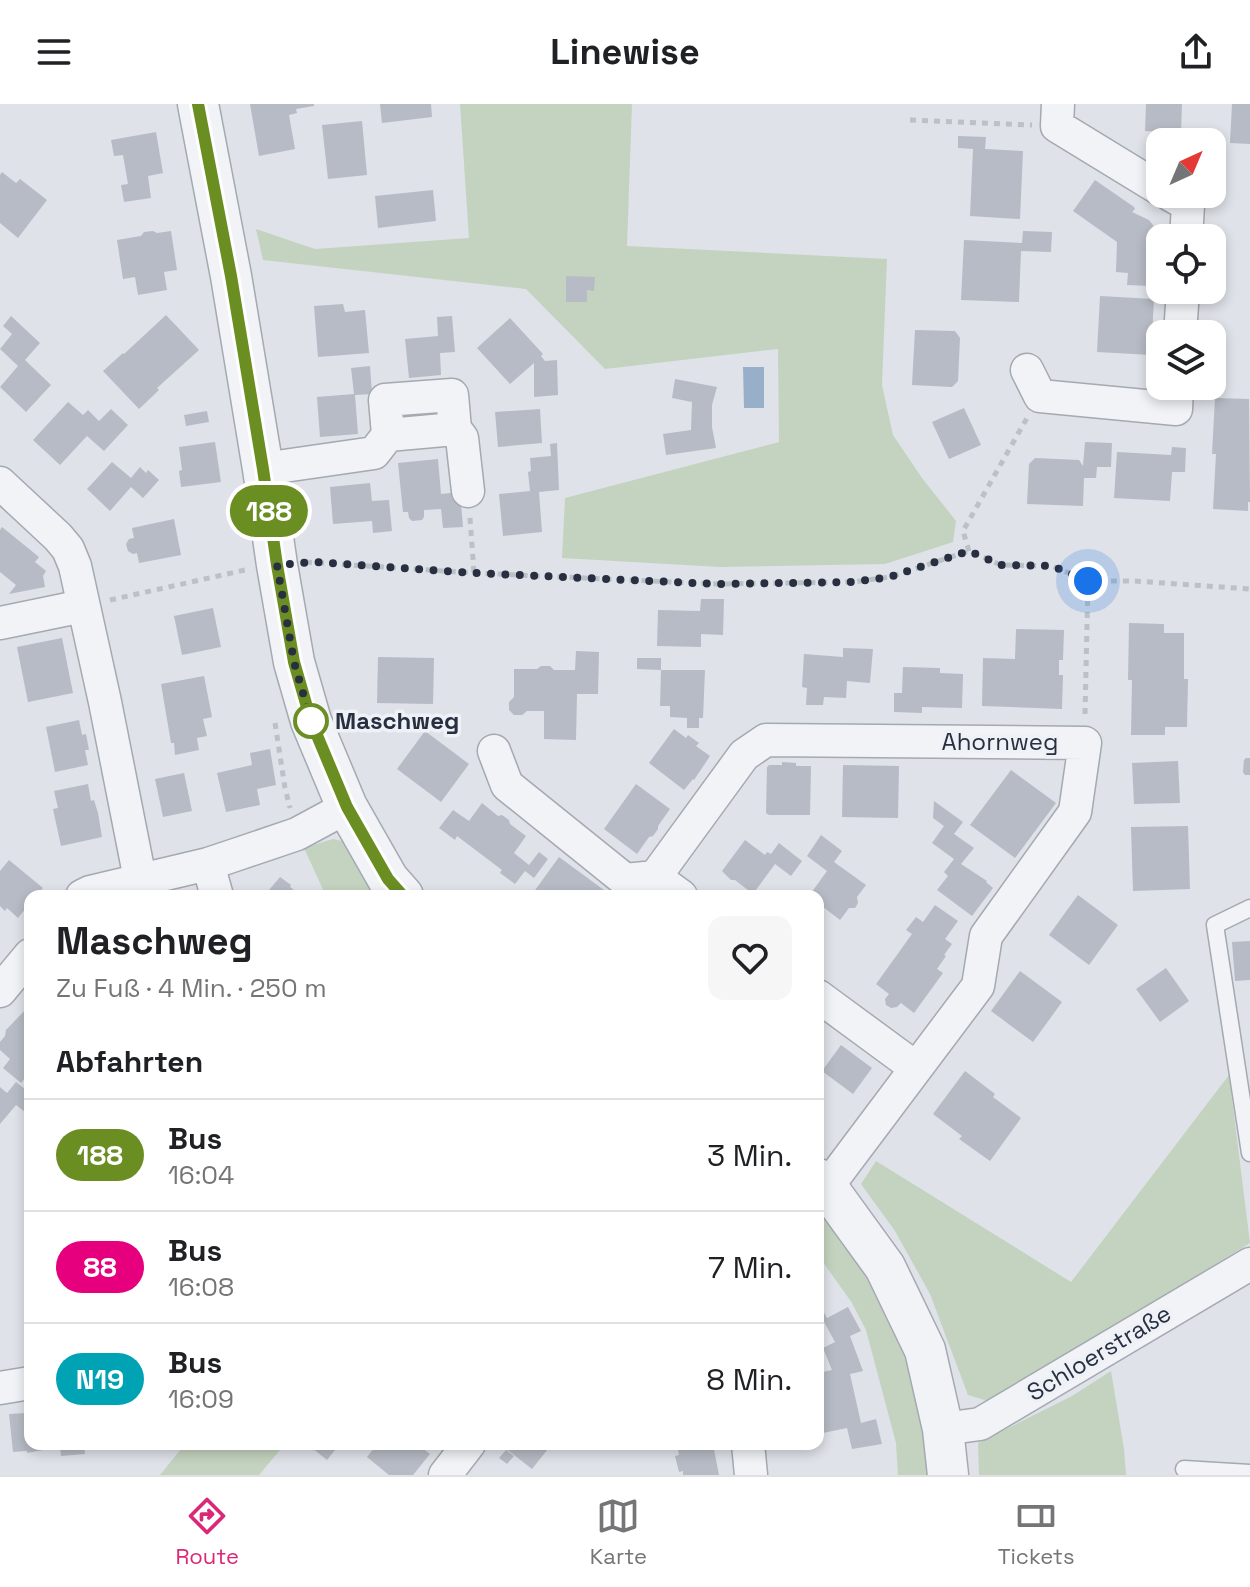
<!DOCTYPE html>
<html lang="de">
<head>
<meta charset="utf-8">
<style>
  :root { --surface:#fff; --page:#f6f6f6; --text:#202124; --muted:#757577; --line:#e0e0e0; --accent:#db2777 }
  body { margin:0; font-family:"Space Grotesk",sans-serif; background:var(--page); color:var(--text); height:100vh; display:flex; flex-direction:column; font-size:30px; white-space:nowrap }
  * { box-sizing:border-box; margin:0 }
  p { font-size:26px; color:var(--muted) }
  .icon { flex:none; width:44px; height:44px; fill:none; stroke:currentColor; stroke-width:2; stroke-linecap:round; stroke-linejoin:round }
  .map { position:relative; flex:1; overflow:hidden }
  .sheet { position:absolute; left:24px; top:786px; width:800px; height:560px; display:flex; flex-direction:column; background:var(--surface); border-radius:16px; box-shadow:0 4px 12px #0003 }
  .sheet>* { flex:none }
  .badge { padding:0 16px; border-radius:26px; font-size:28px; line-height:52px }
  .needle { width:52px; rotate:44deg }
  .fabs { position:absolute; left:1146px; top:24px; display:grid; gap:16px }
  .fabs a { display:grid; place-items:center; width:80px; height:80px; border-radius:16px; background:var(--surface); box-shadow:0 4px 12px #0003; font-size:40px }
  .you { position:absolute; width:40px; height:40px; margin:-20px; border:6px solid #fff; border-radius:50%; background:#1a73e8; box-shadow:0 0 0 12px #1a73e833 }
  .map>.badge { position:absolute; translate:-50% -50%; box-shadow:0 0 0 4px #fff }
  h2 { padding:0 32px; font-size:30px; line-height:72px }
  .round { display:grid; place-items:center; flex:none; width:84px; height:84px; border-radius:16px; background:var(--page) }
  .head { display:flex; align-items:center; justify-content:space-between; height:136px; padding:0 32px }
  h1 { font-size:38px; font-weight:700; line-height:60px }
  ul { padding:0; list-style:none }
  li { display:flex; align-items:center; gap:24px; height:112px; padding:0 32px; border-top:2px solid var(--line) }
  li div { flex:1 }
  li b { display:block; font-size:30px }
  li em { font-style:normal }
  li .badge { min-width:88px; font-weight:700; text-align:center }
  header { display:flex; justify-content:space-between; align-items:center; height:104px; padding:0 32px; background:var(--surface); font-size:36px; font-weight:700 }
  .tabs { display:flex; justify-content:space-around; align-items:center; height:112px; border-top:2px solid var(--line); background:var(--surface); font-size:22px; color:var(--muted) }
  .tabs a { display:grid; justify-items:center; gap:4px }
  .tabs .current { color:var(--accent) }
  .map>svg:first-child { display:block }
</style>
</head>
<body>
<header><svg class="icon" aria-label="menu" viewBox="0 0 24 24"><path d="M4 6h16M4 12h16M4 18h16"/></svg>Linewise<svg class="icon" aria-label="share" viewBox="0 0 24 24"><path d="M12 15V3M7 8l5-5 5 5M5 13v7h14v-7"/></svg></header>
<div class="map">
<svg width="1250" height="1371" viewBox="0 0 1250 1371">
  <rect width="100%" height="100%" fill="#dfe2e8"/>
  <path fill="#c4d3bf" d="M460,0H632L627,142L887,155L882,281L893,331L922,374L956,417L953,438L885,460L720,463L562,454L565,394L779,338L778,245L605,265L526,185L263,156L256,125L315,145L469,134Z
    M333,735L346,738L388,792H326L304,744Z
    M1229,971L1250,1139L991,1298L968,1291L930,1190L895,1127L861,1080L876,1057L1071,1178Z
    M818,1101C863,1152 902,1226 921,1291C927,1314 928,1347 931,1371H898L896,1339L866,1226L852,1199L818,1151Z
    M1111,1267L1124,1345L1126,1371H979L978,1339L1072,1292Z
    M185,1340H285L259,1371H160Z"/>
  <path fill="#98afca" d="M743,263H764V304H744Z"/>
  <path fill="#b6bbc5" d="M250,0H314V2L296,5L297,9L289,11L295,45L259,52Z
    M380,0H431L432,13L382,19Z
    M1146,0H1182L1181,29L1145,27Z
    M1232,0H1250V40L1230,39Z
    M362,17L367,71L328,75L322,21Z
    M156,28L163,69L148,72L151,94L124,98L121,81L128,80L123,51L114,52L111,36Z
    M958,32L986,33L985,45L1023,47L1020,115L970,112L973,45L958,44Z
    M2,68L16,79L20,75L47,96L18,134L0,119V71Z
    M1095,76L1134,103L1135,105L1132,108L1149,116L1153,121L1155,127L1150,142H1155L1154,170H1150V182L1127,181L1128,169L1116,168L1117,138L1073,107Z
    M433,86L436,117L378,124L375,92Z
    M153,127L157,129L171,127L177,166L164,168L167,186L138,191L135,173L123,175L117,136L141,132L144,128Z
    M1023,127L1052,128L1051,148L1021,147L1019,198L961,196L964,136L1022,139Z
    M566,172L595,173L594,187L587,186V198H566Z
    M1100,192L1154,195L1151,251L1097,248Z
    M343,200L345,208L365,206L369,249L318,253L314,202Z
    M166,211L199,246L157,284L159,286L139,305L103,267L123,249L124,250Z
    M11,212L40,239L25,256L51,281L26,308L0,283L18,262L0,245L12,230L3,222Z
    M452,212L455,248L440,249L441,271L409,274L405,235L438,232L437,213Z
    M510,214L543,250L541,252L545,257L557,256L558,291L534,293V259L510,280L477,244Z
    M915,226L955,227L960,234L958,277L952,283L912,281Z
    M370,262L372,290L355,291L358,330L320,333L317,293L354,290L351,264Z
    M675,275L717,283L712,301V323L716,344L666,351L663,330L691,326L692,298L672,294Z
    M1215,294L1249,295L1250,398H1248V407L1213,405L1216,350H1212Z
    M68,298L83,311L88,306L99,317L111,305L128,321L104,347L87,332L60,361L33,336Z
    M964,304L981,341L949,355L932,318Z
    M540,305L542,339L498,343L495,308Z
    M207,307L209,318L186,322L184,311Z
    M215,338L221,378L181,383L179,367L182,366L179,343Z
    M1085,338L1112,339L1111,363H1097L1096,374H1084L1083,402L1027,400L1029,360L1035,354L1079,356L1083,362Z
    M557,339L559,386L539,388L542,428L503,432L499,390L530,387L528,368L531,367L530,354L551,352L550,340Z
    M1172,343L1186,344L1185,368H1172L1170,397L1114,394L1117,348L1171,351Z
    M438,355L441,390L460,388L463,423L443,424L441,405L424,406V413L422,416L412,417L409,414L408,408H403L398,359Z
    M112,358L131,374L140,363L146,369L148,366L159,376L143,394L131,383L110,407L87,385Z
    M370,379L372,397L389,396L392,427L373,429L372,417L333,420L330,383Z
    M174,415L181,451L139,459L137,449L133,450L128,447L126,440L129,435L134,434L132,424Z
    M2,423L39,453L35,458L46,467L43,472L45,483L9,490L16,481L0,468V426Z
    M701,495H724L723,531L701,530V543L657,542L658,506L700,507Z
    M213,504L221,543L182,551L174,512Z
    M1129,519L1164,520V529H1184V575H1188L1187,623H1165V631H1131L1132,576H1128Z
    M1016,525L1064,526L1063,556H1059V571H1063L1062,605L982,602L983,554L1015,555Z
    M62,534L73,589L28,598L17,543Z
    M843,544L873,545L870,579L847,577L846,594L824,593L823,601H806L807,584L802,583L804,550L843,553Z
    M576,547L599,548L598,590H577L576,636L544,635V607H527L522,611H514L509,606V598L514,593V565H537L541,562H550L554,566H575Z
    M378,553L434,554L433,600L377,599Z
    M637,554H661V566H705L703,614H699V624H687V614L670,613V602H660L661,566L637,565Z
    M903,563L940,564V569L963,570L962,604L922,603V609L894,608V589H902Z
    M204,572L212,613L203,615L207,632L197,634L199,646L175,651L174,639H171L161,580Z
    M79,616L82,631L86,630L89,646H85L88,661L55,668L46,623Z
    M674,625L686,634L688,631L699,639L696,642L710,652L694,676L693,675L684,686L649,659Z
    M425,627L469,660L441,698L397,665Z
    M270,645L276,681L257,685L260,701L226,708L217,669L252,661L250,649Z
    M1246,654H1250V671H1245L1243,668L1244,656Z
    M1178,657L1180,699L1134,700L1132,659Z
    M782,658L796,659V662H811L810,711H769L766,709L767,663L769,661H782Z
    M843,661L899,662L898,714L842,713Z
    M1011,666L1056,699L1015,754L970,721Z
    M184,669L192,707L163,713L155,675Z
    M88,680L91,697L94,696L98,709L102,733L61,742L53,705L58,704L54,687Z
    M636,680L670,705L658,722V725L653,732L649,733L637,750L604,725Z
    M934,697L963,718L954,730L974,744L961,760L987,777L986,778L993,784L972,812L937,786L948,772L944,768L954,755L932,739L944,722L933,714Z
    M482,699L498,712L502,711L509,716L510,720L526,732L514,749L529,761L539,748L548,755L534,774L525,767L515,780L500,769L502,766L457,732L455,736L439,724L453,706L469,717Z
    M1188,722L1190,785L1133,787L1131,723Z
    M821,731L842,747L834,758L866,781L857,793L858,799L855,804H849L840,816L818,799V792H809L827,767L807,752Z
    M745,736L765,751L767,748L771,750L779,739L802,757L791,772L775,760L753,790L735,776H731L722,767Z
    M559,753L608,789L605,792H538L533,789Z
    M9,756L43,784L36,792H30V799L18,814L7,804L5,807L0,802V767Z
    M280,773L291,781L290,783L302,792H267L271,787L269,786Z
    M1078,791L1118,821L1089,861L1049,831Z
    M935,801L958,817L945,835L952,840L944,851L946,852L937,865L943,869L914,909L901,899L897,903L891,904L886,901L885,895L889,890L876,880L912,830L906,826L916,813L923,818Z
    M1250,837V876L1235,877L1232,838Z
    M1166,864L1189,897L1160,918L1136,885Z
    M1020,867L1062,898L1033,938L991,907Z
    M30,901V968L21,979L3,964L10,955L0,946V938L5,932L6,926Z
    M841,941L872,964L853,990L822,967Z
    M965,967L995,990L993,993L1021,1014L990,1057L959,1035L962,1032L933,1010Z
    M16,978L30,989V1012L16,1001L0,1020V983L7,989Z
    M818,1198L827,1214L848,1203L861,1227L850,1232L863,1267L850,1270L861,1319L876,1315L882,1340L852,1345L847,1324L818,1330V1269L832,1266L823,1244L835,1238L823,1216L818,1219Z
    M30,1305V1340H84L85,1350L61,1352L60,1343L27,1349V1347L13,1348L9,1310L26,1309L25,1306Z
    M307,1340H328L335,1346L327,1356Z
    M377,1340H417L430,1350L413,1371H389L367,1353Z
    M508,1340H552L532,1365L505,1344Z
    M677,1340H713L719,1371H683V1367L679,1368L675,1352L679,1351Z
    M506,1346L514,1352L507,1360L499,1354Z"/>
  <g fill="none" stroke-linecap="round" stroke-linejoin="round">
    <g stroke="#a4a9b2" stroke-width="19">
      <path id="service" d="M1250,804L1215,821L1250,1049
        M1184,1365L1250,1369"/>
    </g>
    <g stroke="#a4a9b2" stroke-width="35">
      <path id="minor" d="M1058,0L1057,22L1160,85
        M1169,90L1188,101L1186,134
        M1180,230L1183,186
        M1027,266L1040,292L1176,305L1177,282
        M455,325L462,334L468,387
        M263,365L374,349L388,331L385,296L452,291L455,325L388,331
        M0,379L58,433L68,445L75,462L105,598L140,775
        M0,519L83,502
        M494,647L507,681L625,776L655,773
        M208,760L217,792
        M82,792L90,788L208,760L232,752L297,730L347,703
        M681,792L655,773L744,651L766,636L1085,639L1075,708L986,832L978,882L827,1083
        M0,887L30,851
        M818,892L916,964
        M0,1284L30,1279
        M943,1325L980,1320L1250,1160
        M748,1340L751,1371
        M445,1371L469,1340"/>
    </g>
    <g stroke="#a4a9b2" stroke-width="43">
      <path id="tertiary" d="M198,0L231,172L263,365L277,461L294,558L311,617L347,703L388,775L403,792
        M818,1075L827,1083L885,1163L925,1246L943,1325L948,1371"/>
    </g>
    <path stroke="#bcc0c7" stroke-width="5" stroke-dasharray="6 6" stroke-linecap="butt" d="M910,16L1032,21
      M470,414L474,469
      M969,447L963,427L1027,314
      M306,458L474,469L717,480L853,478L890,473L969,447L1001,461L1052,462L1088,477H1135L1250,485
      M110,496L245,466
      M1085,610L1088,477
      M275,619L285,684L290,704"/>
    <use href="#service" stroke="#f1f3f7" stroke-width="16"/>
    <use href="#minor" stroke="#f1f3f7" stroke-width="32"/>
    <use href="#tertiary" stroke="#f1f3f7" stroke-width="40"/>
  </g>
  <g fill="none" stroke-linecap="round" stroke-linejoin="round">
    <g stroke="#fff" stroke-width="18">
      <path id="line" d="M198,0L231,172L263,365L277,461L294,558L311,617L347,703L388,775L403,792"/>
    </g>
    <use href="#line" stroke="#6b8e23" stroke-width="12"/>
    <path stroke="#272f40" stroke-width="8" stroke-dasharray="0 14.4" d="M311,617L294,558L277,461L314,458L474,469L717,480L853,478L890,473L969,447L1001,461L1052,462L1088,477"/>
  </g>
  <circle fill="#fff" stroke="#6b8e23" stroke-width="4" cx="311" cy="617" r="16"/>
  <g text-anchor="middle" stroke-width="7" stroke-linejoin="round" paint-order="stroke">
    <g font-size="24" font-weight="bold" fill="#272f40" stroke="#eef1f6" text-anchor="start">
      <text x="335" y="625">Maschweg</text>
    </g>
    <g font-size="24" fill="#272f40" stroke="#eef1f6">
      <text x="1000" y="646">Ahornweg</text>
      <text transform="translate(1099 1249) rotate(-31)" y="8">Schloerstraße</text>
    </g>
  </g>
</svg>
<div class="fabs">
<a><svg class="needle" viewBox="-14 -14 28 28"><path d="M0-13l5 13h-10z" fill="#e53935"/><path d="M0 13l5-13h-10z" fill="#757577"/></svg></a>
<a><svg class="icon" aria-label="locate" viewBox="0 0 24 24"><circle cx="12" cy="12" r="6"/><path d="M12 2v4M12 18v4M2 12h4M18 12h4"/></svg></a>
<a><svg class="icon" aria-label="layers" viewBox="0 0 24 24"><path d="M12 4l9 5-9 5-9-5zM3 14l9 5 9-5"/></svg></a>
</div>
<div class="you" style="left:1088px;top:477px"></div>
<b class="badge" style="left:269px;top:407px;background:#6b8e23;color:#fff">188</b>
<section class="sheet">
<div class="head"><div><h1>Maschweg</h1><p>Zu Fuß · 4 Min. · 250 m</p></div><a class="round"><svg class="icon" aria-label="heart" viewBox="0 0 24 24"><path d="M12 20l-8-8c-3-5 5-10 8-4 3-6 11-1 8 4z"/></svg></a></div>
<h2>Abfahrten</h2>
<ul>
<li><span class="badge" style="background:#6b8e23;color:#fff">188</span><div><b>Bus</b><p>16:04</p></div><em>3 Min.</em></li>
<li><span class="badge" style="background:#e6007e;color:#fff">88</span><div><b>Bus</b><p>16:08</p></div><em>7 Min.</em></li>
<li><span class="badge" style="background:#00a3b4;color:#fff">N19</span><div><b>Bus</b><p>16:09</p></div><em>8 Min.</em></li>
</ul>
</section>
</div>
<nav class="tabs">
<a class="current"><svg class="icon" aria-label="directions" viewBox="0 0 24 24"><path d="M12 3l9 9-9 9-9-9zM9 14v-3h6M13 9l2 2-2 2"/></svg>Route</a>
<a><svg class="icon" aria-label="map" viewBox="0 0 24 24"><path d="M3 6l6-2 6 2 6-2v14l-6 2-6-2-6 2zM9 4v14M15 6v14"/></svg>Karte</a>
<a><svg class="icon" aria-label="tickets" viewBox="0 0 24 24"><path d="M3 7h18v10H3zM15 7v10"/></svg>Tickets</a>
</nav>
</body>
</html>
